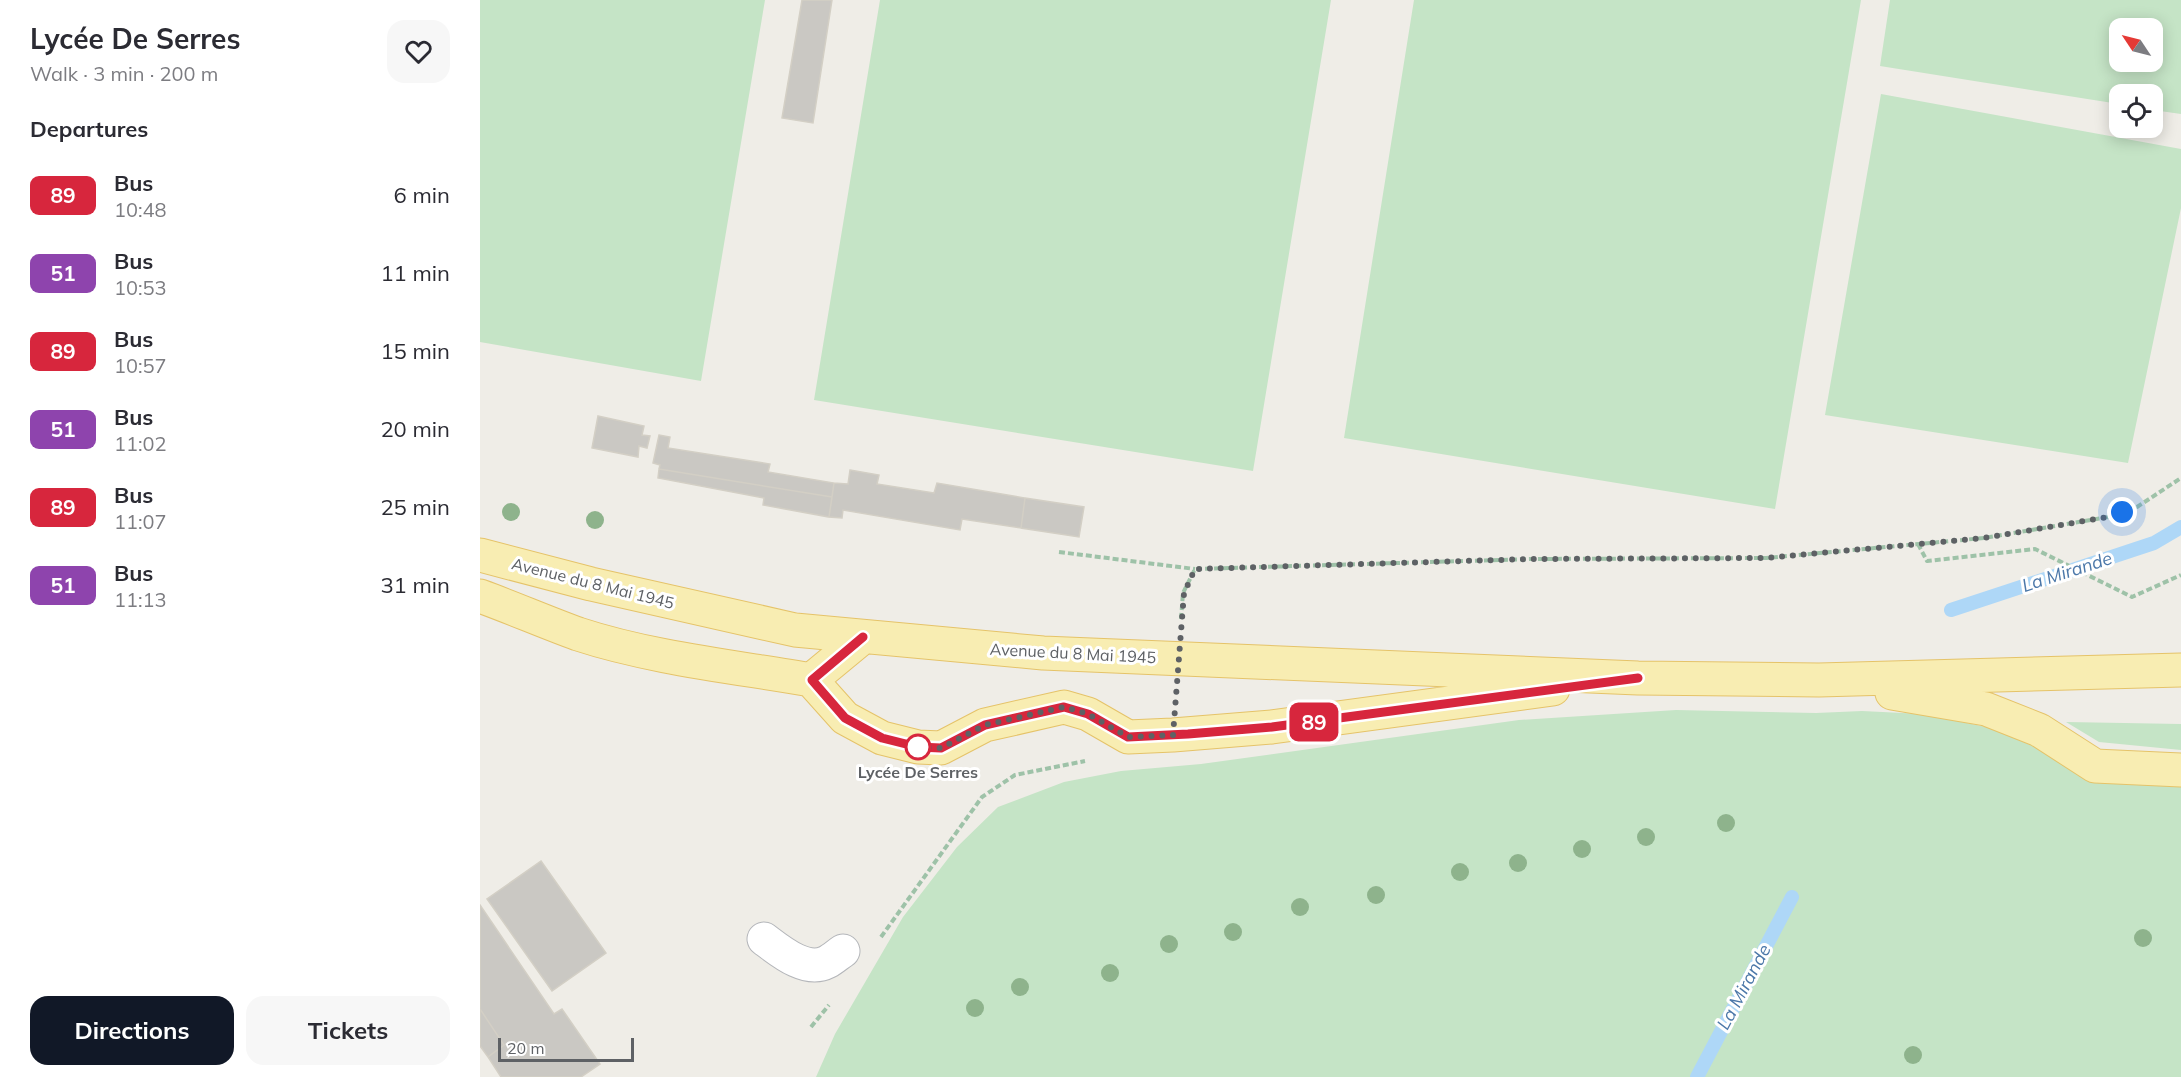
<!DOCTYPE html>
<html lang="en">
<head>
<meta charset="utf-8">
<style>
  :root { --surface:#fff; --page:#f7f7f7; --text:#2b2b33; --muted:#7c7c81; --accent:#111827 }
  body { margin:0; font-family:Mulish,sans-serif; background:var(--page); color:var(--text); height:100vh; display:flex; flex-direction:column; font-size:22px; white-space:nowrap }
  * { box-sizing:border-box; margin:0 }
  p { font-size:20px; color:var(--muted) }
  .icon { flex:none; width:33px; height:33px; fill:none; stroke:currentColor; stroke-width:2; stroke-linecap:round; stroke-linejoin:round }
  .map { position:relative; flex:1; overflow:hidden }
  .details { display:flex; flex-direction:column; background:var(--surface); width:480px }
  .details>* { flex:none }
  .badge { padding:0 12px; border-radius:9px; font-size:21px; line-height:39px }
  .needle { width:39px; rotate:305deg }
  .buttons { position:absolute; left:1629px; top:18px; display:grid; gap:12px }
  .buttons a { display:grid; place-items:center; width:54px; height:54px; border-radius:12px; background:var(--surface); box-shadow:0 3px 15px #0003; font-size:30px }
  .scale { position:absolute; left:18px; bottom:15px; width:136px; box-sizing:border-box; padding-left:6px; border:3px solid #5e6165; border-top:0; font-size:16px; line-height:21px; white-space:nowrap; color:#5e6165; -webkit-text-stroke:4px #fff; paint-order:stroke }
  .you { position:absolute; width:30px; height:30px; margin:-15px; border:4px solid #fff; border-radius:50%; background:#1a73e8; box-shadow:0 0 0 9px #1a73e833 }
  .map>.badge { position:absolute; translate:-50% -50%; box-shadow:0 0 0 3px #fff }
  h2 { padding:0 30px; font-size:22px; line-height:54px }
  .round { display:grid; place-items:center; flex:none; width:63px; height:63px; border-radius:18px; background:var(--page) }
  .summary { display:flex; align-items:center; justify-content:space-between; height:102px; padding:0 30px }
  h1 { font-size:28px; font-weight:700; line-height:45px }
  .cta { display:flex; gap:12px; margin-top:auto; padding:12px 30px }
  .cta a { flex:1; height:69px; border-radius:18px; background:var(--accent); color:#fff; font-size:24px; font-weight:700; line-height:69px; text-align:center }
  .cta a+a { background:var(--page); color:var(--text) }
  ul { padding:0; list-style:none }
  li { display:flex; align-items:center; gap:18px; height:78px; padding:0 30px }
  li div { flex:1 }
  li b { display:block; font-size:22px }
  li em { font-style:normal }
  li .badge { min-width:66px; font-weight:700; text-align:center }
  main { display:flex; flex:1; min-height:0 }
  .map>svg:first-child { display:block }
</style>
</head>
<body>
<main>
<section class="details">
<div class="summary"><div><h1>Lycée De Serres</h1><p>Walk · 3 min · 200 m</p></div><a class="round"><svg class="icon" aria-label="heart" viewBox="0 0 24 24"><path d="M12 20l-8-8c-3-5 5-10 8-4 3-6 11-1 8 4z"/></svg></a></div>
<h2>Departures</h2>
<ul>
<li><span class="badge" style="background:#d7263d;color:#fff">89</span><div><b>Bus</b><p>10:48</p></div><em>6 min</em></li>
<li><span class="badge" style="background:#8e44ad;color:#fff">51</span><div><b>Bus</b><p>10:53</p></div><em>11 min</em></li>
<li><span class="badge" style="background:#d7263d;color:#fff">89</span><div><b>Bus</b><p>10:57</p></div><em>15 min</em></li>
<li><span class="badge" style="background:#8e44ad;color:#fff">51</span><div><b>Bus</b><p>11:02</p></div><em>20 min</em></li>
<li><span class="badge" style="background:#d7263d;color:#fff">89</span><div><b>Bus</b><p>11:07</p></div><em>25 min</em></li>
<li><span class="badge" style="background:#8e44ad;color:#fff">51</span><div><b>Bus</b><p>11:13</p></div><em>31 min</em></li>
</ul>
<div class="cta"><a>Directions</a><a>Tickets</a></div>
</section>
<div class="map">
<svg width="1701" height="1077" viewBox="0 0 1701 1077">
  <rect width="100%" height="100%" fill="#efede7"/>
  <path fill="#c5e4c6" fill-rule="evenodd" d="M0,0H285L221,381L0,342Z
    M400,0H851L773,471L334,400Z
    M934,0H1381L1295,509L864,438Z
    M1410,0H1701V114L1673,110L1672,94H1640L1639,104L1400,66ZM1672,28V62H1640V28Z
    M1401,94L1701,149V208L1648,463L1345,415Z
    M1196,710L1336,713L1382,711L1443,714L1516,729L1701,782V1077H336L355,1034L423,917L477,847L518,807L584,782L641,771L721,764L1039,720Z
    M1586,722L1701,724V750L1619,742Z"/>
  <g fill="none" stroke-linecap="round" stroke-linejoin="round">
    <path stroke="#aed7f7" stroke-width="14" d="M1471,610L1674,543L1701,527
      M1217,1077L1312,897"/>
  </g>
  <path fill="#cac8c3" stroke="#d3cfc5" stroke-width="1.5" d="M322,0H352L333,123L302,118Z
    M118,416L164,426L162,435L170,436L167,448L159,446L158,457L112,448Z
    M179,435L190,437L188,448L290,464L288,472L354,483L352,497L179,469L180,465L173,463Z
    M179,469L352,497L349,517L283,505L284,498L178,478Z
    M370,470L399,475L397,484L454,493L457,483L545,498L541,528L482,519L480,530L363,510L362,518L349,517L354,483L368,484Z
    M545,498L604,507L599,537L541,528Z
    M61,861L126,953L72,991L7,899Z
    M0,905L74,1014L82,1009L120,1064L101,1077H21L8,1057L24,1045L0,1009Z
    M0,1009L24,1045L8,1057L0,1046Z"/>
  <g fill="none" stroke-linecap="round" stroke-linejoin="round">
    <g stroke="#b4b6ba" stroke-width="35">
      <path id="minor" d="M284,939C300,951 326,973 347,962C353,959 358,954 363,951"/>
    </g>
    <g stroke="#e5c369" stroke-width="35">
      <path id="major" d="M0,555L111,584L315,630L563,653L1158,678L1339,680L1701,670
        M0,596C33,608 65,622 98,634C171,658 256,667 331,680
        M331,680L365,718L402,738L438,747L461,748L505,725L584,707L608,714L648,737L693,735L792,727L1073,689
        M331,680L383,637
        M1412,693L1506,709L1559,730L1615,766L1701,770"/>
    </g>
    <path stroke="#9ec2a8" stroke-width="4" stroke-dasharray="6 3" stroke-linecap="butt" d="M1438,544L1447,561L1555,549L1652,597L1701,575
      M579,552L715,569
      M701,619L703,593L715,569L1052,559L1286,558L1504,538L1628,517L1657,507L1701,478
      M401,937L502,797L535,775L605,761
      M331,1027L349,1005"/>
    <use href="#minor" stroke="#fff" stroke-width="33"/>
    <use href="#major" stroke="#f8edb2" stroke-width="33"/>
  </g>
  <g fill="#8eb38c">
    <circle cx="31" cy="512" r="9"/>
    <circle cx="115" cy="520" r="9"/>
    <circle cx="1246" cy="823" r="9"/>
    <circle cx="1166" cy="837" r="9"/>
    <circle cx="1102" cy="849" r="9"/>
    <circle cx="1038" cy="863" r="9"/>
    <circle cx="980" cy="872" r="9"/>
    <circle cx="896" cy="895" r="9"/>
    <circle cx="820" cy="907" r="9"/>
    <circle cx="753" cy="932" r="9"/>
    <circle cx="1663" cy="938" r="9"/>
    <circle cx="689" cy="944" r="9"/>
    <circle cx="630" cy="973" r="9"/>
    <circle cx="540" cy="987" r="9"/>
    <circle cx="495" cy="1008" r="9"/>
    <circle cx="1433" cy="1055" r="9"/>
  </g>
  <g fill="none" stroke-linecap="round" stroke-linejoin="round">
    <g stroke="#fff" stroke-width="14">
      <path id="line" d="M383,637L332,680L365,718L402,738L438,747L461,748L505,725L584,707L608,714L648,737L708,734L792,727L1158,678"/>
    </g>
    <use href="#line" stroke="#d7263d" stroke-width="9"/>
    <path stroke="#5e6165" stroke-width="6" stroke-dasharray="0 10.8" d="M438,747L461,748L505,725L584,707L608,714L648,737L693,735L704,593L715,569L1052,559L1286,558L1504,538L1628,517L1642,512"/>
  </g>
  <circle fill="#fff" stroke="#d7263d" stroke-width="3" cx="438" cy="747" r="12"/>
  <g text-anchor="middle" stroke-width="6" stroke-linejoin="round" paint-order="stroke">
    <g font-size="16" fill="#5e6165" stroke="#fff">
      <text transform="translate(113 583) rotate(14)" y="6">Avenue du 8 Mai 1945</text>
      <text transform="translate(593 653) rotate(3)" y="6">Avenue du 8 Mai 1945</text>
    </g>
    <g font-size="16" font-weight="bold" fill="#5e6165" stroke="#fff">
      <text x="438" y="778">Lycée De Serres</text>
    </g>
    <g font-size="18" font-style="italic" fill="#4c78a9" stroke="#fff">
      <text transform="translate(1587 572) rotate(-18)" y="6">La Mirande</text>
      <text transform="translate(1264 987) rotate(-62)" y="6">La Mirande</text>
    </g>
  </g>
</svg>
<div class="buttons">
<a><svg class="needle" viewBox="-14 -14 28 28"><path d="M0-13l5 13h-10z" fill="#e53935"/><path d="M0 13l5-13h-10z" fill="#7c7c81"/></svg></a>
<a><svg class="icon" aria-label="locate" viewBox="0 0 24 24"><circle cx="12" cy="12" r="6"/><path d="M12 2v4M12 18v4M2 12h4M18 12h4"/></svg></a>
</div>
<div class="scale">20 m</div>
<div class="you" style="left:1642px;top:512px"></div>
<b class="badge" style="left:834px;top:722px;background:#d7263d;color:#fff">89</b>
</div>
</main>
</body>
</html>
